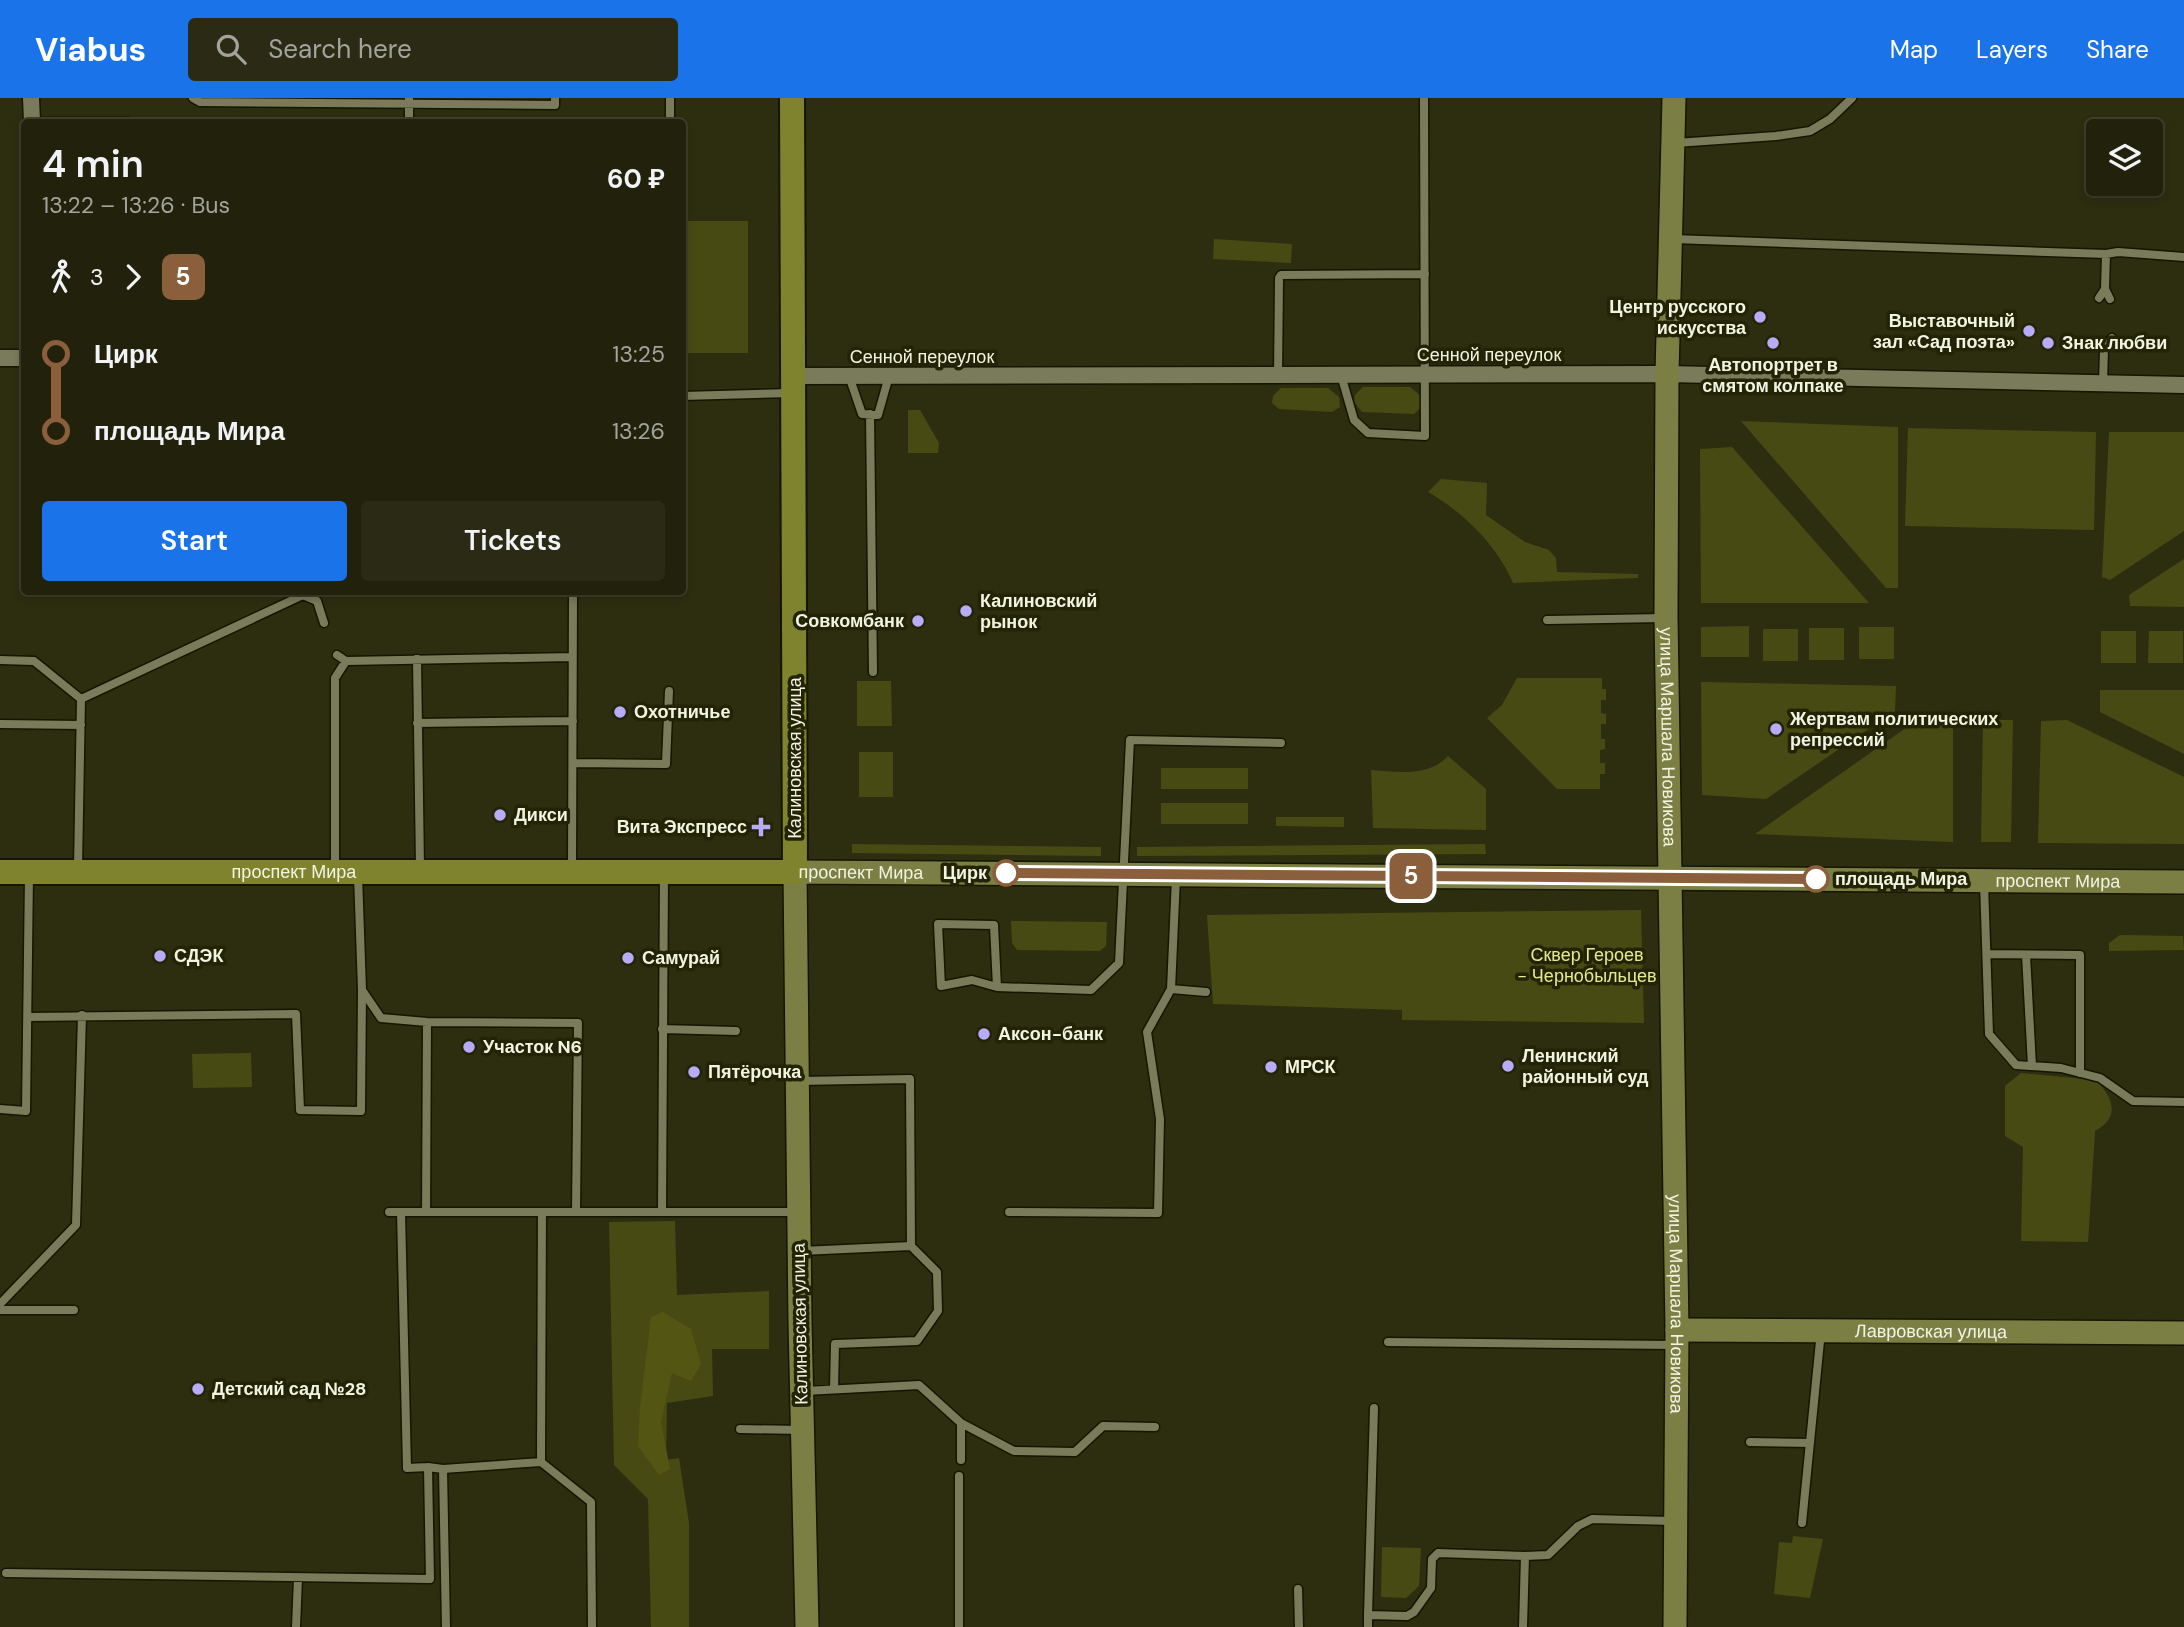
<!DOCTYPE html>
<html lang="en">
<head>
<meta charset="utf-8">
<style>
  :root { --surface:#22220c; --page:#2a2a15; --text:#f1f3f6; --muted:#a2a49d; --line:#3f3f2d; --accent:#1a73e8 }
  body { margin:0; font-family:"DM Sans",sans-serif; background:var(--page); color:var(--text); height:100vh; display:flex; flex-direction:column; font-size:26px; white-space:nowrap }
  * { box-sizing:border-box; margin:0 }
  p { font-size:23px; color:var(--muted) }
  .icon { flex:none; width:38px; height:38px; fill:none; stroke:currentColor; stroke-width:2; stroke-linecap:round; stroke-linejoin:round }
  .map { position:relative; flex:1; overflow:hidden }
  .details { position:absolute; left:21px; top:21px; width:665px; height:476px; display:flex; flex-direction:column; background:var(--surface); border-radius:7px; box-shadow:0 4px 10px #0003,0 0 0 2px var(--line) }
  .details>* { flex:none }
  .badge { padding:0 14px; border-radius:10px; font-size:24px; line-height:46px }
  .tools { position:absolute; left:2086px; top:21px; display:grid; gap:14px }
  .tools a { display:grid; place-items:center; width:77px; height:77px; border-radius:7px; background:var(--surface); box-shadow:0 4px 10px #0003,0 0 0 2px var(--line); font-size:35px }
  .map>.badge { position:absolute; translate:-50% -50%; box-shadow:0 0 0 4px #fff }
  .legs { display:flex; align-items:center; gap:10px; height:77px; padding:0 21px; font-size:23px }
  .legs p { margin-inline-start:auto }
  .headline { display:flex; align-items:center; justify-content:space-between; height:119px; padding:0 21px }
  h1 { font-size:38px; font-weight:600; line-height:52px }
  .cta { display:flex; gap:14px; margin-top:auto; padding:14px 21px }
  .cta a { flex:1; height:80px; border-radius:7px; background:var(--accent); color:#fff; font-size:28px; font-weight:600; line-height:80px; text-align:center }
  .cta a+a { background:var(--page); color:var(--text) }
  ul { padding:0 21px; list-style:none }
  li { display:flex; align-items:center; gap:24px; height:77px; font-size:26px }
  li i { display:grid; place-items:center; width:10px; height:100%; margin:0 9px; background:currentColor }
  li i::after { content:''; width:18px; height:18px; margin:-9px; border:5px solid; border-radius:50%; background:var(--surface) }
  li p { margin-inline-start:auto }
  li:first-child i { background:linear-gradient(#0000 50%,currentColor 0) }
  li:last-child i { background:linear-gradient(currentColor 50%,#0000 0) }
  header { display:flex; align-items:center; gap:42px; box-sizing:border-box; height:98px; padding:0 35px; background:var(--accent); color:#fff }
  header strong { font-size:33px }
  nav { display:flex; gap:38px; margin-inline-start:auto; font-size:24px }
  .search { width:490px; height:63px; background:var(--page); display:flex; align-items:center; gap:18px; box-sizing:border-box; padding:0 24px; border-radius:7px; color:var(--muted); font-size:26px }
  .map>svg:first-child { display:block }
</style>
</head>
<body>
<header>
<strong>Viabus</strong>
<div class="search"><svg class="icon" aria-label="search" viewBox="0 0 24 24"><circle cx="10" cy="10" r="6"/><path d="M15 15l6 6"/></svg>Search here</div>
<nav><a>Map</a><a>Layers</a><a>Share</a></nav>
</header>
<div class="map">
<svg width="2184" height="1529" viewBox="0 0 2184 1529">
  <rect width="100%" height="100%" fill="#2d2e10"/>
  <path fill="#484a14" d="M683,123H748V255H683Z
    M1214,141L1292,146L1291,165L1213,161Z
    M1363,289H1410L1421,298L1422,308L1414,316L1362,314L1354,304L1355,297Z
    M1281,290H1328L1339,299L1340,309L1332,314L1279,311L1272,305L1273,298Z
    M908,312H920L939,345L938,355H908Z
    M1741,323L1898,329V490H1886Z
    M1908,330L2096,334L2094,432L1905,428Z
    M2109,334H2184V433L2110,482L2102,479Z
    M1732,349L1869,505H1701L1700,351Z
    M1441,381L1487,385L1486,417L1525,444L1549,452L1556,460L1557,474L1638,476V480L1513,485C1497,447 1463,414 1428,394Z
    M2184,461V509L2130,508L2129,497Z
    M1749,528V559H1701V529Z
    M1859,529H1894V561H1859Z
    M1809,530H1844V562H1809Z
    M1763,531H1798V563H1763Z
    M2101,533H2136V565H2101Z
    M2149,533H2183V565H2148Z
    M1517,580H1602V591H1606V602H1601V615L1606,616V626H1601V641H1605V651L1600,652V665H1605V676H1600V691H1557L1487,620L1502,607Z
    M857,583H891L892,628H857Z
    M1701,584L1896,588L1895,613L1766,701L1702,697Z
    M2100,592H2184V656L2100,614Z
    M1920,620L1953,622V744L1755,736Z
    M1983,622H2013L2011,744H1981Z
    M2067,622L2184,679V746L2038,745L2041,623Z
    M859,654H893V699H859Z
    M1448,658L1486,691V732L1373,730L1371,672C1397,674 1429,679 1448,658Z
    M1161,670H1248V691H1161Z
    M1161,705H1248V726H1161Z
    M1276,719H1344V729L1276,728Z
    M852,746L1101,749V758L852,755Z
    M1485,746L1486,756L1137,758V749Z
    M1641,812L1644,925L1402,922V912L1213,906L1207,817Z
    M1011,823L1107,824L1106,848L1100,853L1017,852L1012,845Z
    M2120,837L2183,838L2184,852L2109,853V845Z
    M251,955L252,989L193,990L192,956Z
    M2021,975L2096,982C2113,1000 2121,1019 2095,1033L2088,1144L2021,1143L2023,1049L2005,1038V988Z
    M675,1123L677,1197L769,1193V1251H712L713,1298L667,1305L666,1362L679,1360L689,1425V1529H651L648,1401L614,1367L609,1124Z
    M1793,1438L1823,1441L1810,1500L1774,1496L1779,1444L1792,1445Z
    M1382,1449L1421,1450L1419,1488L1406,1500L1381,1499Z"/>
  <path fill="#535612" d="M663,1214L691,1231L701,1266L691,1283L672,1275L661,1324L670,1371L659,1377L638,1348L640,1310L651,1219Z"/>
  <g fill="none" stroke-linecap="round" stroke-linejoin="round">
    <g stroke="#151600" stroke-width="11">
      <path id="lane" d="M193,0L200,4L555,7V0
        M32,24H129
        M409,24V0
        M670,24V0
        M1676,45L1776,38L1810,33L1830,21L1852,0
        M1673,141L2106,156L2118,154L2184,159
        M2105,191L2110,201
        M2099,200L2105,191L2106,156
        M1278,277L1279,180L1281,177L1425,176
        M1341,277L1354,322L1368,335L1425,338L1424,0
        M849,278L862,316L878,317L889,278
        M2103,286L2104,252L2112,240
        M682,298L791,295
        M870,316L873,574
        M1547,522L1663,520
        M337,557L346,563L572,559
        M417,561L420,770
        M0,562L34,563L81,601
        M417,625L573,623
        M0,626L81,627
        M573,665L666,666L669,593
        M78,770L81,601L303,497L317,503L324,525
        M335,771V580L346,563
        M572,771L573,494
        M358,777L362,892L381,920L427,924L578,925L576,1114
        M1176,780L1171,891L1206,894
        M1984,785L1989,936L2016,967L2061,970L2100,980L2133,1003L2184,1004
        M1987,856L2080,857V975
        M2026,857L2032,968
        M997,889L972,882L941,888L938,826L994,827L997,889L1091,892L1119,865L1130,642L1281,645
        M28,919L296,916L300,1012L361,1013L362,892
        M662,931L736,933
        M799,983L910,981L911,1148
        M0,1011L26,1013L29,777
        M389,1114H796
        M426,1114L427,924
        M542,1114L541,1364L591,1404L592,1529
        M662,1114L664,777
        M1009,1114L1158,1115L1160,1021L1147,934L1171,891
        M801,1153L911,1148L937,1174L938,1213L917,1243L835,1246L834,1291
        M0,1206L76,1127L82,917
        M0,1212H74
        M1388,1244L1674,1247
        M805,1293L919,1287L961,1325V1362
        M961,1325L1014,1353L1075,1354L1103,1328L1155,1329
        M740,1331L800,1332
        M1750,1344L1810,1345
        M428,1369L443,1371L446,1529
        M443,1371L541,1364
        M1802,1425L1821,1233
        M1525,1458L1548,1457L1578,1428L1592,1421L1673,1423
        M6,1475L430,1481L428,1369L407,1370L401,1114
        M1298,1491L1299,1529
        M1368,1517L1374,1310
        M296,1529L298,1480
        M959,1529V1378
        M1368,1529V1517L1407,1518L1414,1514L1431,1490L1432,1461L1438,1455L1525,1458L1523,1529"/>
    </g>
    <g stroke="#151600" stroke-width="19">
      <path id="street" d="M31,0L32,24
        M0,260H24
        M793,278L1667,276L2184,287"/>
    </g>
    <g stroke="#151600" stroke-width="26">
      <g id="secondary">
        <path id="s1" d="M1674,0L1667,276L1666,519L1677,1232L1675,1529"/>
        <path id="s2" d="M1677,1232L2184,1235"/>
        <path id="s3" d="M807,1529L800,1224L795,774L2184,784"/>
      </g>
    </g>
    <g stroke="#151600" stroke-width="28">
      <g id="primary">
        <path id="s4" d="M0,774H795L792,0"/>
      </g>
    </g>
    <use href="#lane" stroke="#797b5b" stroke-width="8"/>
    <use href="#street" stroke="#797b5b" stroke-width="16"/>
    <use href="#secondary" stroke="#7c7f44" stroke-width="23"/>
    <use href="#primary" stroke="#80832e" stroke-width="24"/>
  </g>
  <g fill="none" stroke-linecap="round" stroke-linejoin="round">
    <g stroke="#fff" stroke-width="16">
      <path id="line-1" d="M1006,775L1816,781"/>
    </g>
    <use href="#line-1" stroke="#8b5e3c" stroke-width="10"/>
  </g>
  <g fill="#b8abf7" stroke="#232406" stroke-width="2.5">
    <circle cx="1760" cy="219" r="7"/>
    <circle cx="2029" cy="233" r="7"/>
    <circle cx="1773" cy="245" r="7"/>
    <circle cx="2048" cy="245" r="7"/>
    <circle cx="966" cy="513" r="7"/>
    <circle cx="918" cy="523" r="7"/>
    <circle cx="620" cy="614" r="7"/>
    <circle cx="1776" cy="631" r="7"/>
    <circle cx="500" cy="717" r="7"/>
    <path d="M757.5 718.5h7v7h7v7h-7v7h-7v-7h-7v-7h7z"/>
    <circle cx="160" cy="858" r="7"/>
    <circle cx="628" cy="860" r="7"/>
    <circle cx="984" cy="936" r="7"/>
    <circle cx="469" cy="949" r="7"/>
    <circle cx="1508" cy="968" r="7"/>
    <circle cx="1271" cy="969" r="7"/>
    <circle cx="694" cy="974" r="7"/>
    <circle cx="198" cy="1291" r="7"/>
  </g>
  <g fill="#fff" stroke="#8b5e3c" stroke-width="3.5">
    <circle cx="1006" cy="775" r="12"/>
    <circle cx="1816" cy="781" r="12"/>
  </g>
  <g text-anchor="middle" stroke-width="7" stroke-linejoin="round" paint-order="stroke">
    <g font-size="18" font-weight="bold" fill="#f2f4e2" stroke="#232406" text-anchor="start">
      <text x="1746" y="215" text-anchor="end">Центр русского<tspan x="1746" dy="21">искусства</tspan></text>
      <text x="2015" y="229" text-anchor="end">Выставочный<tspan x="2015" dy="21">зал «Сад поэта»</tspan></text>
      <text x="2062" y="251">Знак любви</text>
      <text x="1773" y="273" text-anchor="middle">Автопортрет в<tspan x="1773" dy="21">смятом колпаке</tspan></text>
      <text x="980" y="509">Калиновский<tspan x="980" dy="21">рынок</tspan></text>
      <text x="904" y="529" text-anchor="end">Совкомбанк</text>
      <text x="634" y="620">Охотничье</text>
      <text x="1790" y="627">Жертвам политических<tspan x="1790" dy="21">репрессий</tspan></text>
      <text x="514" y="723">Дикси</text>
      <text x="747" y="735" text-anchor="end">Вита Экспресс</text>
      <text x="174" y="864">СДЭК</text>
      <text x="642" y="866">Самурай</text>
      <text x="998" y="942">Аксон-банк</text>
      <text x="483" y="955">Участок N6</text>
      <text x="1522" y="964">Ленинский<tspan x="1522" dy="21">районный суд</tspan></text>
      <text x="1285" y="975">МРСК</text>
      <text x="708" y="980">Пятёрочка</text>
      <text x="212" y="1297">Детский сад №28</text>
    </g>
    <g font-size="18" fill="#f2f4e2" stroke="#232406">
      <text x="1489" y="263">Сенной переулок</text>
      <text x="922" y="265">Сенной переулок</text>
      <text dy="6" stroke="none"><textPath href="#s1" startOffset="639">улица Маршала Новикова</textPath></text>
      <text transform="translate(795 660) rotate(-90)" y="6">Калиновская улица</text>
      <text dy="6" stroke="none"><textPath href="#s4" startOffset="294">проспект Мира</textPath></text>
      <text dy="6" stroke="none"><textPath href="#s3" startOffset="821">проспект Мира</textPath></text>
      <text dy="6" stroke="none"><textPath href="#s3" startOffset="2018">проспект Мира</textPath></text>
      <text dy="6" stroke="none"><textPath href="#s1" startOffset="1206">улица Маршала Новикова</textPath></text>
      <text transform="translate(800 1226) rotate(-91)" y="6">Калиновская улица</text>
      <text dy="6" stroke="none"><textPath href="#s2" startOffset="254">Лавровская улица</textPath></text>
    </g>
    <g font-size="18" font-weight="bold" fill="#f2f4e2" stroke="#232406" text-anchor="end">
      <text x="987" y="781">Цирк</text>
      <text x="1835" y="787" text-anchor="start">площадь Мира</text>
    </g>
    <g font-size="18" fill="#e4eb8d" stroke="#232406">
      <text x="1587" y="863">Сквер Героев<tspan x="1587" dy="21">- Чернобыльцев</tspan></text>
    </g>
  </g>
</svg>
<div class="tools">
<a><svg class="icon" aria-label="layers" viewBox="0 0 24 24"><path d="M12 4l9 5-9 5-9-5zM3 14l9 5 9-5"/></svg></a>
</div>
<b class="badge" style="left:1411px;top:778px;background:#8b5e3c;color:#fff">5</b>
<section class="details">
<div class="headline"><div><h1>4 min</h1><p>13:22 – 13:26 · Bus</p></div><b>60 ₽</b></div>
<div class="legs"><svg class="icon" aria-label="walk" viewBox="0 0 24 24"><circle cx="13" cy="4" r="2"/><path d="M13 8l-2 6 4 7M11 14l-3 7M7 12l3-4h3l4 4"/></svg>3<svg class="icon" aria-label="forward" viewBox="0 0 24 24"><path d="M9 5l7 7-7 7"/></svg><b class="badge" style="background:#8b5e3c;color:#fff">5</b></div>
<ul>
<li><i style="color:#8b5e3c"></i><b>Цирк</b><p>13:25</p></li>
<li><i style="color:#8b5e3c"></i><b>площадь Мира</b><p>13:26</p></li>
</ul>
<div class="cta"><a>Start</a><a>Tickets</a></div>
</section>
</div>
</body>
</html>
